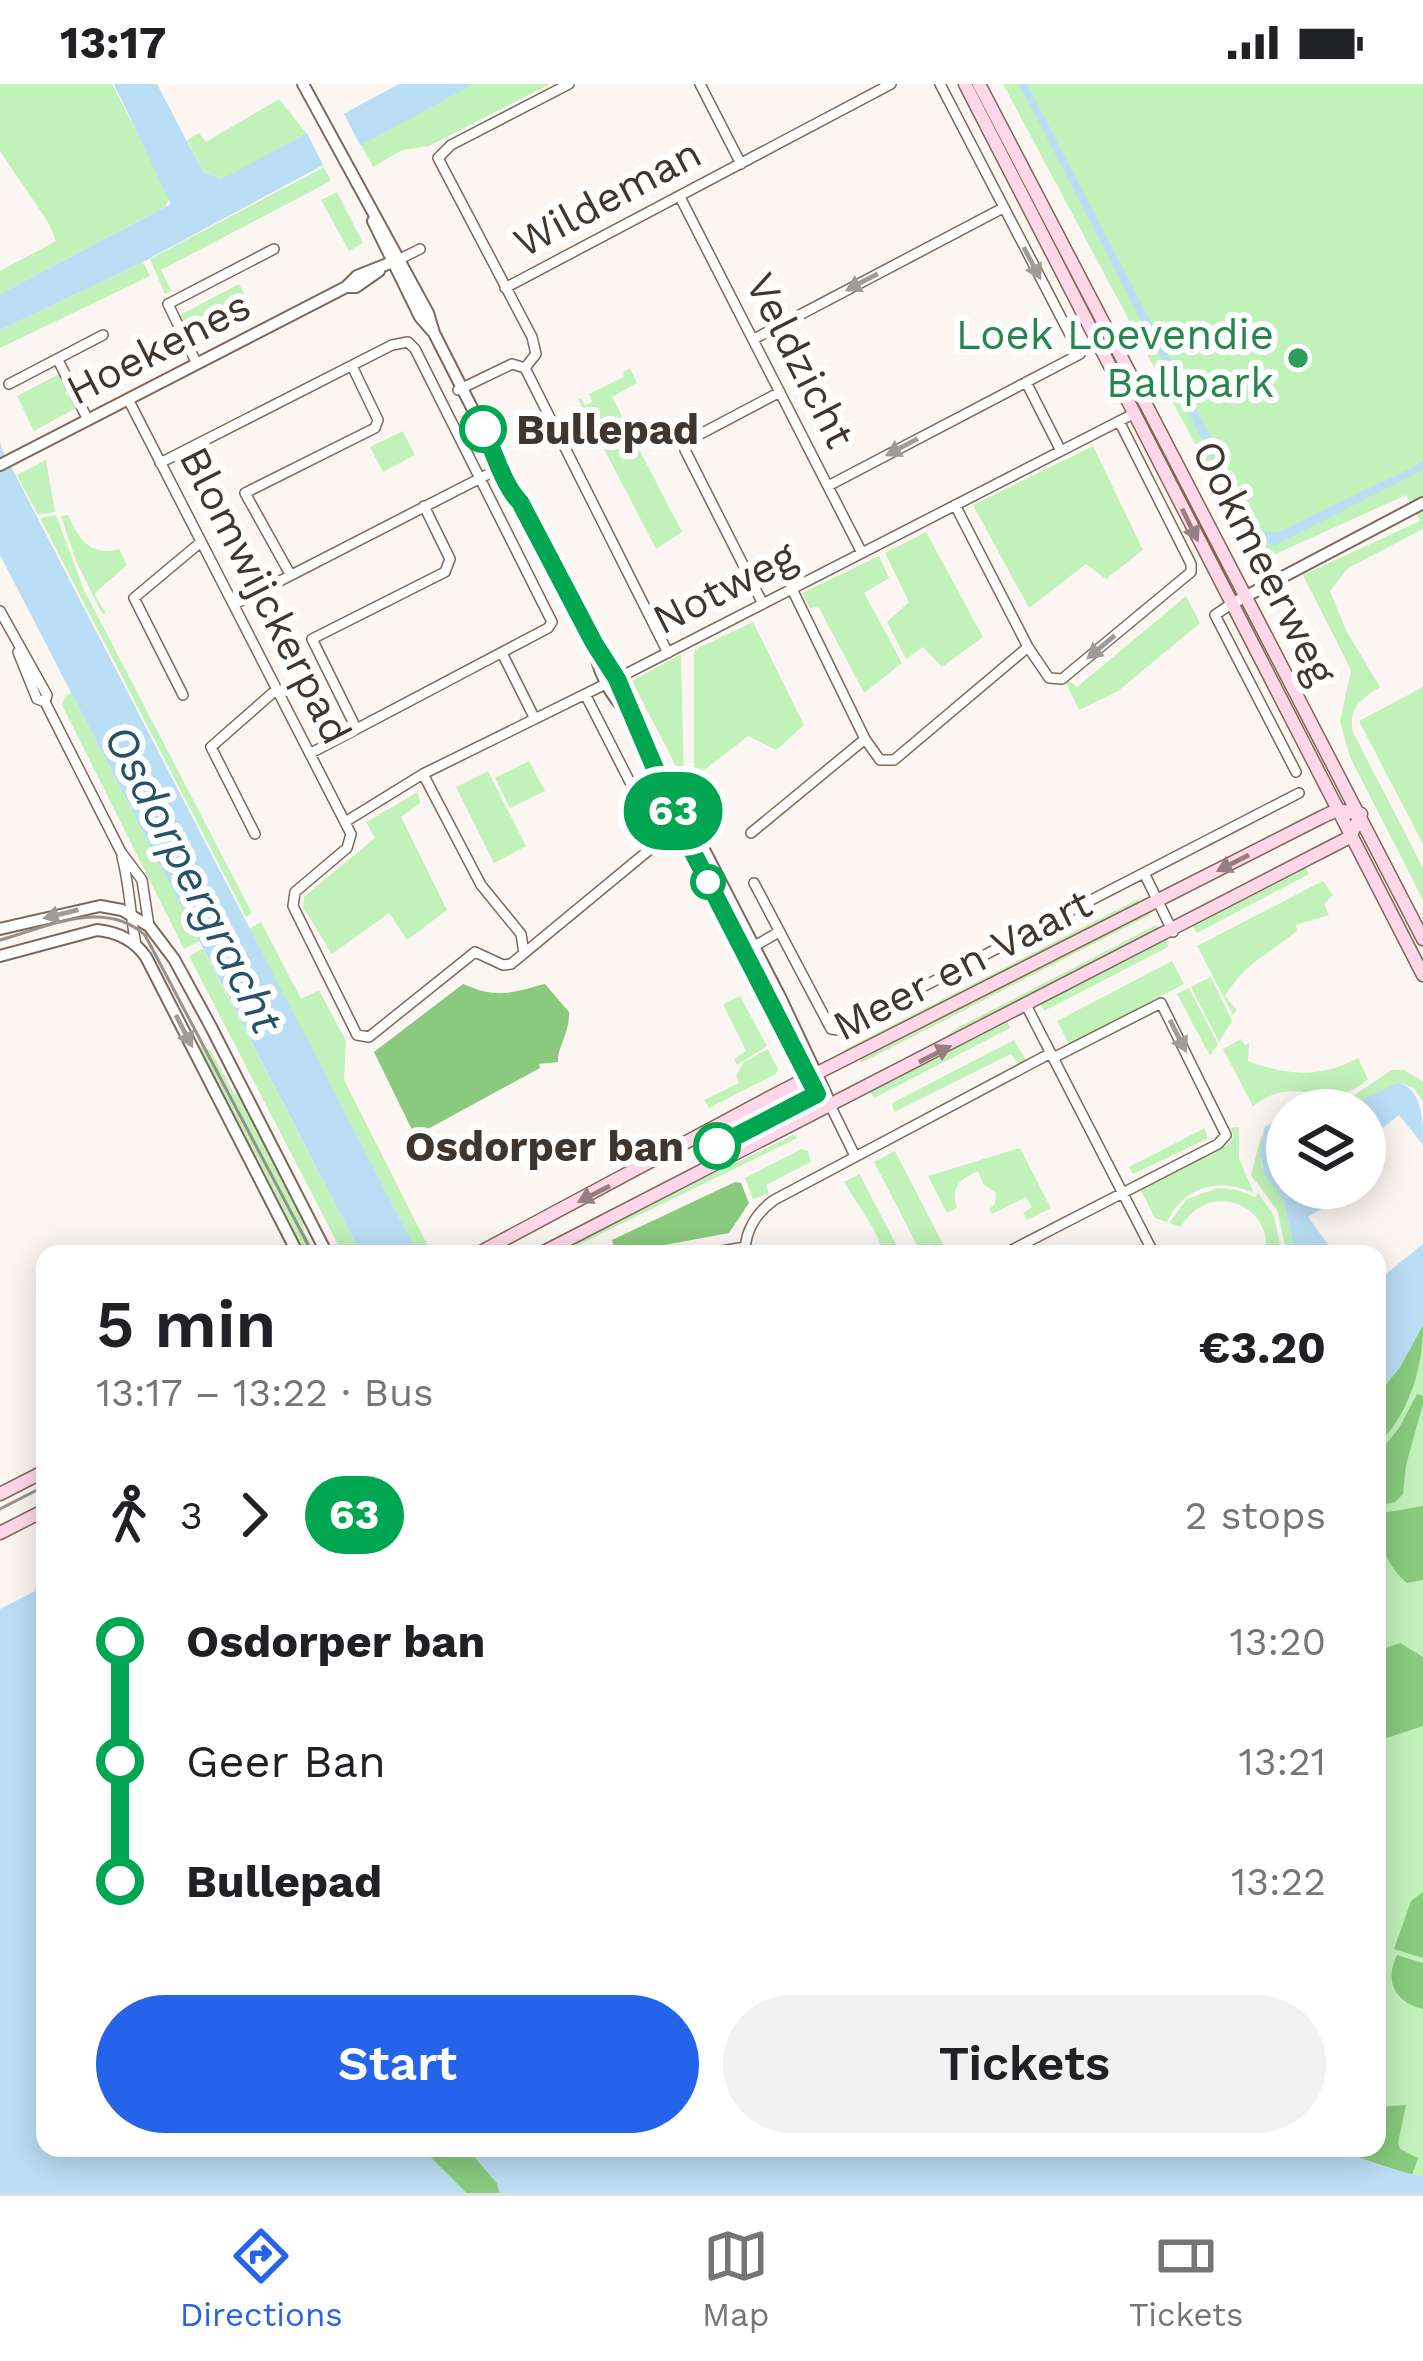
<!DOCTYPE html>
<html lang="en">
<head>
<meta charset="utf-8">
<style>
  :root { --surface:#fff; --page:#f2f2f2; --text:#202124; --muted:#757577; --line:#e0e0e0; --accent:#2563eb }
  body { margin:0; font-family:"Work Sans",sans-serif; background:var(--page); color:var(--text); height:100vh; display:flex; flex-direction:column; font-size:45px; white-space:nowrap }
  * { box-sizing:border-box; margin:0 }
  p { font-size:39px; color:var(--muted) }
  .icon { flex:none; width:66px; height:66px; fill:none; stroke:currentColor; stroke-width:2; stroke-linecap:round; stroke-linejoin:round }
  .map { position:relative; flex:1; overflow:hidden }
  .drawer { position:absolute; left:36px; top:1161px; width:1350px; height:912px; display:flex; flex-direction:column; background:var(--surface); border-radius:24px; box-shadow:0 6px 30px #0003 }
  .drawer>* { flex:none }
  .badge { padding:0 24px; border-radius:39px; font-size:42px; line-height:78px }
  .tools { position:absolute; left:1266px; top:1005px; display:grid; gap:24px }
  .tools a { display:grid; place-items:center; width:120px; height:120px; border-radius:50%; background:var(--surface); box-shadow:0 6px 30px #0003; font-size:60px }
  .map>.badge { position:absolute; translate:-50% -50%; box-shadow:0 0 0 6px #fff }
  .legs { display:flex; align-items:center; gap:18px; height:132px; padding:0 60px; font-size:39px }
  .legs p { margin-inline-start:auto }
  .headline { display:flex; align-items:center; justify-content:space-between; height:204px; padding:0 60px }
  h1 { font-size:66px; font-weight:600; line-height:90px }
  .button { display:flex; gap:24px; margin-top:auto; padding:24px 60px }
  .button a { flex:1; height:138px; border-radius:72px; background:var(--accent); color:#fff; font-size:48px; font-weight:600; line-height:138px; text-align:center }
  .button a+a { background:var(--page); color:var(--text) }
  ul { padding:0 60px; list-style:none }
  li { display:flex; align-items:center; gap:42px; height:120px; font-size:45px }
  li i { display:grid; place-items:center; width:18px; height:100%; margin:0 15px; background:currentColor }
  li i::after { content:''; width:30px; height:30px; margin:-15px; border:9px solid; border-radius:50%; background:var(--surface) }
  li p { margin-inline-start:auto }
  li:first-child i { background:linear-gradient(#0000 50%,currentColor 0) }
  li:last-child i { background:linear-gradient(currentColor 50%,#0000 0) }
  .status { display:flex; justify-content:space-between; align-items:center; height:84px; padding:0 60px; background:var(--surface); direction:ltr }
  .status svg { height:33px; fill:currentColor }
  .tab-bar { display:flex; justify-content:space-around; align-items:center; height:168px; border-top:3px solid var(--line); background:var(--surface); font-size:33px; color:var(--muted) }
  .tab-bar a { display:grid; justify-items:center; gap:6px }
  .tab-bar .current { color:var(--accent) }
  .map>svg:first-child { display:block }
</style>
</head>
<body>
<div class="status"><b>13:17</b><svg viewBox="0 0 49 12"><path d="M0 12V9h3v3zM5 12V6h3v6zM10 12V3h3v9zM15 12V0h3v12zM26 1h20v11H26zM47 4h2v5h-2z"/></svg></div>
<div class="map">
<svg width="1423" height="2109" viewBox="0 0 1423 2109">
  <rect width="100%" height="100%" fill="#fcf6f3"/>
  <path fill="#c1f2b9" d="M0,0H112L170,113L165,123L0,210V187L56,157L48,138L0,67Z
    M474,0H550L429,62L402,66L373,83L360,59Z
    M1003,0H1423V445L1348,484L1330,507L1347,548L1380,603C1361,615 1348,624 1353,648L1423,784V816L1350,673L1340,638L1351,586L1303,491L1420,437L1406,411L1258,478Z
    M279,15L308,51L223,95L203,88L187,56L199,49L206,58Z
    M324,83L331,97L161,186L171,207L165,210L150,175Z
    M337,108L363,159L349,167L321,116Z
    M143,178L150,192L0,264V246Z
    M239,200L256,233L195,264L178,232Z
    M630,284L637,299L612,313L682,448L656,465L578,315L581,314L585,321L592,318L589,310L624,293L623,288Z
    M61,289L69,306L65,309L78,323L34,347L17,312Z
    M403,347L415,371L383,388L370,363Z
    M1093,362L1143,466L1106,495L1086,480L1029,524L973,421Z
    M46,376L55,428L38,431L17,391Z
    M56,431L84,506L252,829L246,833L40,434Z
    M68,431C79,455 90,473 119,465L127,481L94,510L106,529L102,530L76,477L61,432Z
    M926,448L983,553L942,583L923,563L906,575L887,538L909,518L885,469Z
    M879,472L889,494L864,509L902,579L864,609L818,522L810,524L802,509Z
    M1186,512L1200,539L1118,607L1079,626L1066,599L1070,597L1077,603Z
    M753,538L804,641L776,666L748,652L694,694V566Z
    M681,570L684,698L632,597Z
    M1423,603V760L1359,637Z
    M71,609L200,857L184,865L62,621L65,612Z
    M529,677L545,707L510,724L495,694Z
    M488,687L526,762L494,779L456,703Z
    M418,708L420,719L401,733L447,826L407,856L389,829L332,870L303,823L304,813L375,754L366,738Z
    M1305,783L1309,790L1197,849L1192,841Z
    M1323,797L1333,811L1324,820L1329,831L1296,841L1297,847C1269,869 1244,880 1225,912L1237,926L1233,931L1197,862Z
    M1138,815L1142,822L846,970L844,966Z
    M1148,826L1150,831L861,979L860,976L950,929L971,913Z
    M261,838L301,915L319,906L346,957L344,996L429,1164L418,1170L249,845Z
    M1156,841L1158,846L933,962L957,944Z
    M1167,854L1168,863L1044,927L1040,919Z
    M203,865L361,1170H343L189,872Z
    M1172,877L1184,900L1069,960L1057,937Z
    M1211,893L1232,937L1219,958L1191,903Z
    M1189,904L1218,960L1210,972L1177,910Z
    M740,912L767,962L737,981L734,975L746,967L723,920Z
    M1007,936L1010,944L874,1014L870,1007Z
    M1241,955L1245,961L1249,959L1248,977C1285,991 1319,995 1358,974L1368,995C1328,1032 1298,986 1253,1022L1223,965Z
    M1014,956L1026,976L1018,980L1011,970L894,1028L892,1019Z
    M194,958L211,967L235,1011L240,1009L302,1130L304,1147L316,1170H304Z
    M768,965L778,985L776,990L709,1024L704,1016L739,999L736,992L744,978Z
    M1392,986H1404L1423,997V1018L1414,1004L1398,998L1347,1025L1315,1026L1317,1016L1350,1014Z
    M1239,1043V1075L1254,1109C1220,1093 1183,1102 1167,1138L1155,1134L1140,1105L1229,1060L1233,1052L1231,1044Z
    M1205,1044L1207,1055L1133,1090L1129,1083Z
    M1262,1049L1261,1082L1284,1117L1295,1170H1287L1277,1126L1251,1091Z
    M795,1050L797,1054L560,1170H547Z
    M1020,1064L1051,1124L1027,1136L1023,1129L1032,1123L1026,1113L992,1130L989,1125L995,1120L996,1109L983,1100L978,1087C960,1096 950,1102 957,1124L947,1129L928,1092Z
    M801,1065L808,1067L811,1078L766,1101L769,1110L753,1115L745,1094Z
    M895,1067L948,1170H931L928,1164L920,1167L874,1078Z
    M860,1090V1091L901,1170H883C878,1144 857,1122 844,1098Z
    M1218,1104L1237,1106L1255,1113L1258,1109L1274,1132L1282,1170H1266C1272,1117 1207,1097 1181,1143L1169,1139L1187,1115Z
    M1423,1187V2109L1262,2064H1377V1210Z"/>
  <path fill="#89ca7f" d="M463,900C499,916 512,908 545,900L569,928C570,949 557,963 558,978L539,980L540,984L415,1052L374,968Z
    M735,1098L741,1099L749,1119L729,1149L616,1170L612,1156Z
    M1423,1241C1423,1286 1409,1329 1377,1362V1312L1400,1283Z
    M1417,1310L1423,1312V1320L1406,1381L1403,1410L1395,1418L1377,1422V1371L1399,1344Z
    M1423,1422V1496L1407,1499C1387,1483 1377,1455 1377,1430Z
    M1400,1559L1423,1573V1642L1377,1657V1567Z
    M1423,1808V1874L1394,1865L1411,1817Z
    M1397,1871L1423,1879V1925C1395,1918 1384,1897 1397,1871Z
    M1406,2021L1398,2059L1400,2065L1418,2074L1412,2091L1357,2073L1361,2064H1377V2023Z
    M421,2064H467L497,2099L500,2109H466Z"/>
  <path fill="#badef5" d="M114,0H157L203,88L222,95L399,0H474L143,178L0,246V210L171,120Z
    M1019,0H1027L1258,443L1267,448H1279L1423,378V386L1275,461L1254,456Z
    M0,358L3,367L418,1170H361L0,471Z
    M1398,998C1423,1007 1423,1034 1423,1061L1399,1031L1365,1058V1026H1342Z
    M1287,1028V1104H1327L1336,1116L1308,1133L1335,1170H1295L1284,1117L1264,1089L1260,1068L1264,1044Z
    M1423,1160V1241L1400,1283L1377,1312V1197Z
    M45,1502V2064H421L466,2109H0V1525Z
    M467,2064H1339L1377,2081L1423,2093V2109H500L497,2099Z"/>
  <path fill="#fcf6f3" d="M341,24L362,65L327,89L305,45Z"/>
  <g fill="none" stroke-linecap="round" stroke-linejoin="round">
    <g stroke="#7e685a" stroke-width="12">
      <path id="minor" d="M700,0L741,80
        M680,113L862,469
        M400,175L420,165
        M505,204L891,0
        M754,255L1003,124
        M58,276L88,336
        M197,280L168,220L274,165
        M525,284L536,270L532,253L438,74L451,61L569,0
        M525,284L668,569
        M1026,298L1061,367
        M9,300L103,251
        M458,306L512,280L525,284
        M128,315L351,750L347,764L295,808L293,822L357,951L369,953L475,868L503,881L511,880L660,757L585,610
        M160,379L392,261L408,258L415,265L552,538L548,544L311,669
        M828,402L1080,270L940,0
        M290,490L245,409L375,344L378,336L352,282
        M235,520L502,383
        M763,520L685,366L689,356L780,308
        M1231,520L1215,531L1296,688
        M0,527L47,611L45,618L121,768L142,796L149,842
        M1028,563L1049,594L1062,595L1191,488V480L1119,337
        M18,568L37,615L45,618
        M502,569L535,635
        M183,611L134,514L201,458
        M356,644L312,555L445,488L450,475L424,422
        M865,655L880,676H894L1028,563L955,421
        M423,690L481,801L521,850L524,869
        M345,738L423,690L626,590L1135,329
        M751,749L865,655L792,505
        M255,750L211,663L277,605
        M660,757L687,733
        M122,773C130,803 130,831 136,861
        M1144,789L1173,848
        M754,799L831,945L839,946L1299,709
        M744,868L779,848
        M1027,923L1154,1170
        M831,1023L855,1072
        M704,1170L745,1163
        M746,1170C743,1149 757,1128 774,1116L1051,969
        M1004,1170L1218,1060L1226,1051L1161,919L1053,974"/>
    </g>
    <g stroke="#7e685a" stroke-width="14">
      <path id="tertiary" d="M303,0L428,229L434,249L502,383L505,397L520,418L594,559L602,567L627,614L630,630L679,741L791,964L817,1010L831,1023
        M373,137L420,233L432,247
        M346,203H356L379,187
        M0,381L346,203L357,192L400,175
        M1239,516L1423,419
        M594,559C596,584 610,613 629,629
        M656,682L665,690L780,913L830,1019
        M0,845L100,822L122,826L149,842L174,875L210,941L327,1170
        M0,872L97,846C118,848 134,856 146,873L298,1170"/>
    </g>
    <g stroke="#7e685a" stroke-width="15">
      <path id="secondary" d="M965,0L1423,891
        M979,0C1127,285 1277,569 1423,855
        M477,1170L780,1008L1322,733L1337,726L1361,730
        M540,1170L1350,753L1361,730
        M0,1410L45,1387
        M0,1449L45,1426"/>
    </g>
    <use href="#minor" stroke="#fff" stroke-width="9"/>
    <use href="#tertiary" stroke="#fff" stroke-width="10"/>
    <use href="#secondary" stroke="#ffd7e9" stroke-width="12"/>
    <path stroke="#98908b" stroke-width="3" d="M0,856C47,843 104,814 145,851L313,1170
      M0,1425L45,1402"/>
  </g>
  <defs><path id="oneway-solid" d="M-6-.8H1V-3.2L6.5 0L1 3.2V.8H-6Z" transform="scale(3)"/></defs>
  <g fill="#a09a98">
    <use href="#oneway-solid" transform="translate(1032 179) rotate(62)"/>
    <use href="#oneway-solid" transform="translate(862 198) rotate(152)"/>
    <use href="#oneway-solid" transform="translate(902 363) rotate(152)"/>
    <use href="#oneway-solid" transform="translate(1101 563) rotate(140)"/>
    <use href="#oneway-solid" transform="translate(61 830) rotate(166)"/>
    <use href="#oneway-solid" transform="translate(184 947) rotate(63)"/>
    <use href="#oneway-solid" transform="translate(1178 952) rotate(63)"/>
  </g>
  <g fill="#967e83">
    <use href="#oneway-solid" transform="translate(1190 441) rotate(64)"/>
    <use href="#oneway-solid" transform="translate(1233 779) rotate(153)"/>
    <use href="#oneway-solid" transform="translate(935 970) rotate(-27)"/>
    <use href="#oneway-solid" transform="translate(594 1110) rotate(153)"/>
  </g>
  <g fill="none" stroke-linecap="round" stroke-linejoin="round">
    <g stroke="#fff" stroke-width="27">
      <path id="line-1" d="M483,345C494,367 503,401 520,418L594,559L617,595L679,741L817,1010L717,1062"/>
    </g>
    <use href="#line-1" stroke="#00a651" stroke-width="18"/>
  </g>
  <circle fill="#2e9e5b" stroke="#fff" stroke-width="4.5" cx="1298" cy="274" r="12"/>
  <g fill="#fff" stroke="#00a651" stroke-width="6">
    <circle cx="483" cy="345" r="21"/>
    <circle cx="708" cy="798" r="15"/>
    <circle cx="717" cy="1062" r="21"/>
  </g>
  <g text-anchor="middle" stroke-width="12" stroke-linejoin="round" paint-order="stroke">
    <g font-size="42" fill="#403630" stroke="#fff">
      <text transform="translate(607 113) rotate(-28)" y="15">Wildeman</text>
      <text transform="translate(158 263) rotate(-27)" y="15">Hoekenes</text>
      <text transform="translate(801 276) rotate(63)" y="15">Veldzicht</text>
      <text transform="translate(1265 478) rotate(63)" y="15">Ookmeerweg</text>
      <text transform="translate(724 503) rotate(-27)" y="15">Notweg</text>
      <text transform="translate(266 511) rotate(63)" y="15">Blomwijckerpad</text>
      <text transform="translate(962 880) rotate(-27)" y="15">Meer en Vaart</text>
    </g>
    <g font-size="42" fill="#27864d" stroke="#fff" text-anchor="end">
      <text x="1274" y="265">Loek Loevendie<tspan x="1274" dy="48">Ballpark</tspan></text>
    </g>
    <g font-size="42" font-weight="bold" fill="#403630" stroke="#fff" text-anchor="start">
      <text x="516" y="360">Bullepad</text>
      <text x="684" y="1077" text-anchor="end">Osdorper ban</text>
    </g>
    <g font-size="45" font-style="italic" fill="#28526a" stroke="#fff">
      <text transform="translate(194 795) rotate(63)" y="16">Osdorpergracht</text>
    </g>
  </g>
</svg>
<div class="tools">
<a><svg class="icon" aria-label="layers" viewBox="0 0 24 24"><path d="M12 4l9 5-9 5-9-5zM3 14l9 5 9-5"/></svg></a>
</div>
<b class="badge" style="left:673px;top:727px;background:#00a651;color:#fff">63</b>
<section class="drawer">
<div class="headline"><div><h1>5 min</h1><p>13:17 – 13:22 · Bus</p></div><b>€3.20</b></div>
<div class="legs"><svg class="icon" aria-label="walk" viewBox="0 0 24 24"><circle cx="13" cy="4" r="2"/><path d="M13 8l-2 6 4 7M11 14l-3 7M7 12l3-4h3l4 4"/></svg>3<svg class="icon" aria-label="forward" viewBox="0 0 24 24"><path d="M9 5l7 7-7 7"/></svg><b class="badge" style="background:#00a651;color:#fff">63</b><p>2 stops</p></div>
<ul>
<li><i style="color:#00a651"></i><b>Osdorper ban</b><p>13:20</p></li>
<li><i style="color:#00a651"></i><span>Geer Ban</span><p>13:21</p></li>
<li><i style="color:#00a651"></i><b>Bullepad</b><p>13:22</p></li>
</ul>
<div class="button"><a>Start</a><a>Tickets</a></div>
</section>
</div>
<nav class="tab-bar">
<a class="current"><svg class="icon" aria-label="directions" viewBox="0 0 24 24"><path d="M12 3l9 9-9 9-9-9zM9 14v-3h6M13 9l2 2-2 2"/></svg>Directions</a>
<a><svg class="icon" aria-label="map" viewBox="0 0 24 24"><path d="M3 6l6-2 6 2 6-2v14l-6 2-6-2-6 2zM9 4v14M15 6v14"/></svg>Map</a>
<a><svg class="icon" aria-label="tickets" viewBox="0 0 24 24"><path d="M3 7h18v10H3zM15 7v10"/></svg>Tickets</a>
</nav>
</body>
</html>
